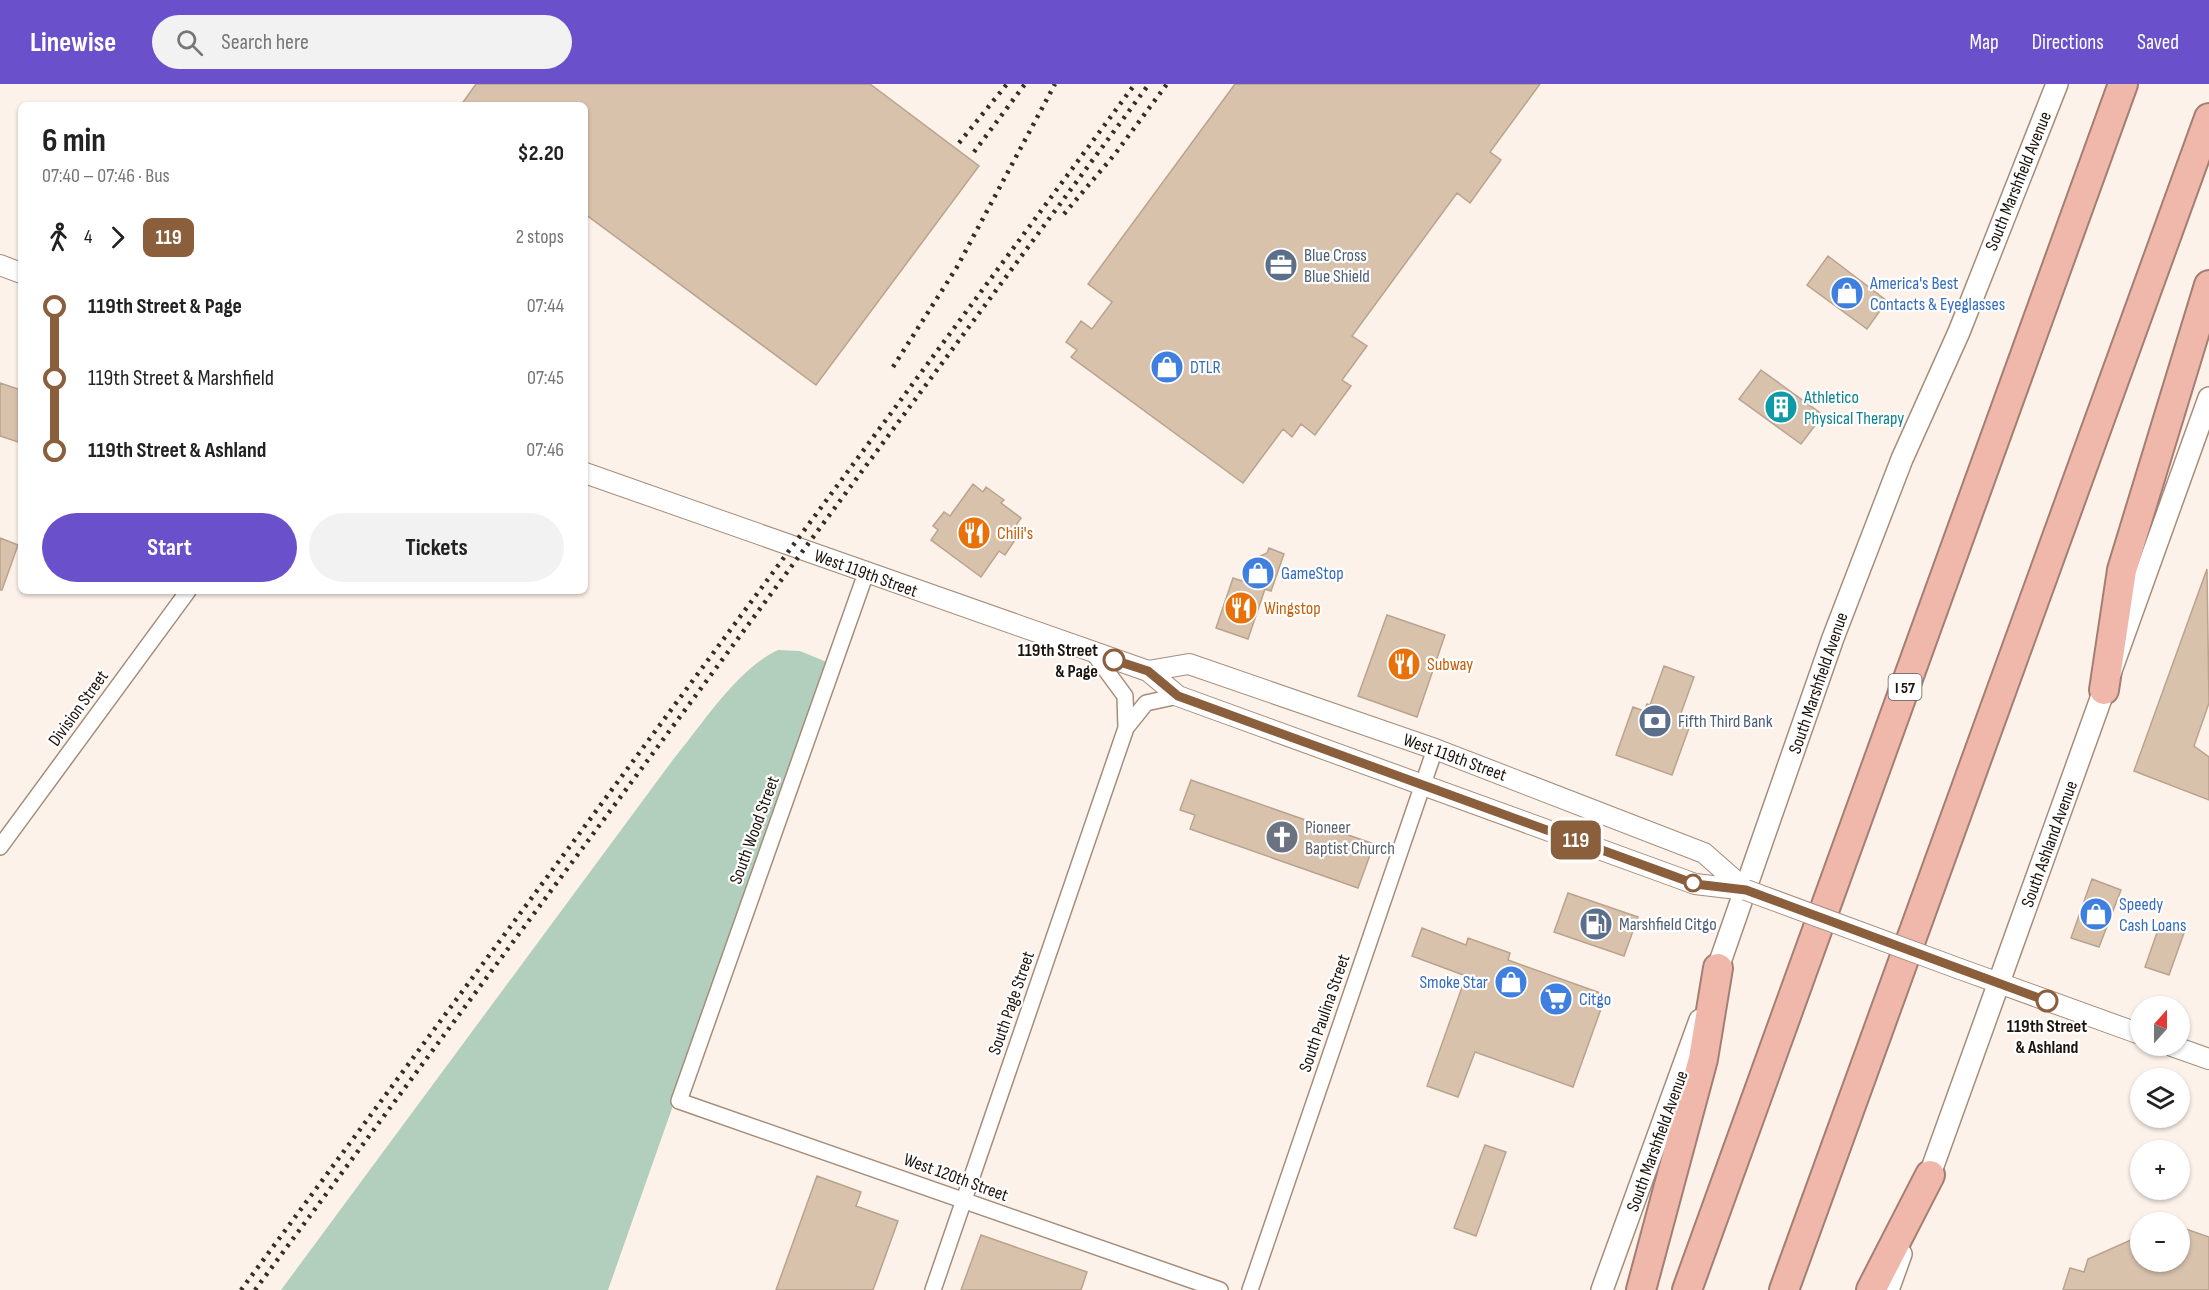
<!DOCTYPE html>
<html lang="en">
<head>
<meta charset="utf-8">
<style>
  :root { --surface:#fff; --page:#f2f2f2; --text:#222; --muted:#767676; --accent:#6a51cb }
  body { margin:0; font-family:"Sofia Sans Condensed",sans-serif; background:var(--page); color:var(--text); height:100vh; display:flex; flex-direction:column; font-size:22px; white-space:nowrap }
  * { box-sizing:border-box; margin:0 }
  p { font-size:20px; color:var(--muted) }
  .icon { flex:none; width:33px; height:33px; fill:none; stroke:currentColor; stroke-width:2; stroke-linecap:round; stroke-linejoin:round }
  .map { position:relative; flex:1; overflow:hidden }
  .side { position:absolute; left:18px; top:18px; width:570px; height:492px; display:flex; flex-direction:column; background:var(--surface); border-radius:9px; box-shadow:0 2px 4px #0004 }
  .side>* { flex:none }
  .badge { padding:0 12px; border-radius:9px; font-size:21px; line-height:39px }
  .needle { width:39px; rotate:21deg }
  .tools { position:absolute; left:2130px; top:912px; display:grid; gap:12px }
  .tools a { display:grid; place-items:center; width:60px; height:60px; border-radius:50%; background:var(--surface); box-shadow:0 2px 4px #0004; font-size:30px }
  .map>.badge { position:absolute; translate:-50% -50%; box-shadow:0 0 0 3px #fff }
  .legs { display:flex; align-items:center; gap:9px; height:66px; padding:0 24px; font-size:20px }
  .legs p { margin-inline-start:auto }
  .headline { display:flex; align-items:center; justify-content:space-between; height:102px; padding:0 24px }
  h1 { font-size:33px; font-weight:700; line-height:45px }
  .button { display:flex; gap:12px; margin-top:auto; padding:12px 24px }
  .button a { flex:1; height:69px; border-radius:36px; background:var(--accent); color:#fff; font-size:24px; font-weight:700; line-height:69px; text-align:center }
  .button a+a { background:var(--page); color:var(--text) }
  ul { padding:0 24px; list-style:none }
  li { display:flex; align-items:center; gap:21px; height:72px; font-size:22px }
  li i { display:grid; place-items:center; width:9px; height:100%; margin:0 8px; background:currentColor }
  li i::after { content:''; width:15px; height:15px; margin:-8px; border:4px solid; border-radius:50%; background:var(--surface) }
  li p { margin-inline-start:auto }
  li:first-child i { background:linear-gradient(#0000 50%,currentColor 0) }
  li:last-child i { background:linear-gradient(currentColor 50%,#0000 0) }
  header { display:flex; align-items:center; gap:36px; box-sizing:border-box; height:84px; padding:0 30px; background:var(--accent); color:#fff }
  header strong { font-size:28px }
  nav { display:flex; gap:33px; margin-inline-start:auto; font-size:21px }
  .search { width:420px; height:54px; background:var(--page); display:flex; align-items:center; gap:15px; box-sizing:border-box; padding:0 21px; border-radius:33px; color:var(--muted); font-size:22px }
  .map>svg:first-child { display:block }
</style>
</head>
<body>
<header>
<strong>Linewise</strong>
<div class="search"><svg class="icon" aria-label="search" viewBox="0 0 24 24"><circle cx="10" cy="10" r="6"/><path d="M15 15l6 6"/></svg>Search here</div>
<nav><a>Map</a><a>Directions</a><a>Saved</a></nav>
</header>
<div class="map">
<svg width="2209" height="1206" viewBox="0 0 2209 1206">
  <rect width="100%" height="100%" fill="#fdf2ea"/>
  <path fill="#b2cebc" d="M778,566L800,567L829,579L608,1206H281L672,677C702,641 736,586 778,566Z"/>
  <path fill="#d9c2ac" stroke="#b9a38d" stroke-width="1.5" d="M476,0H870L979,82L816,301L585,130V21H461Z
    M1235,0H1540L1490,68L1501,76L1470,119L1457,109L1352,252L1367,262L1342,296L1351,302L1315,351L1301,340L1292,353L1283,345L1243,399L1071,273L1077,266L1066,258L1081,237L1092,245L1112,218L1088,200Z
    M1828,172L1887,217L1867,245L1807,201Z
    M1761,286L1823,331L1801,360L1739,315Z
    M0,299L21,306V359L0,352Z
    M973,400L983,408L986,403L1004,416L1001,419L1021,434L1009,452L1015,456L1005,471L999,467L981,493L931,456L938,446L933,442L944,428L950,432Z
    M0,454L18,461L2,506H0Z
    M1269,464L1284,470L1271,507L1265,505L1248,555L1216,544L1233,494L1242,497L1248,478L1267,469Z
    M2207,485L2209,619L2194,662L2209,673V716L2134,687Z
    M1387,531L1445,551L1417,633L1358,612Z
    M1664,582L1694,593L1680,632L1683,633L1680,641L1689,644L1672,691L1616,671L1633,623L1644,627L1647,620L1650,621Z
    M1191,696L1374,760L1358,804L1190,745L1195,731L1180,726Z
    M2092,795L2121,806L2099,863L2071,854Z
    M1568,809L1638,833L1624,872L1554,848Z
    M2160,840L2184,849L2169,891L2145,883Z
    M1422,844L1466,861L1468,854L1510,869L1508,876L1606,911L1573,1003L1475,968L1458,1013L1427,1002L1466,892L1412,872Z
    M1485,1061L1506,1068L1476,1152L1454,1144Z
    M817,1092L861,1108L856,1122L898,1137L873,1206H776Z
    M2180,1143L2209,1153V1206H2063L2070,1184L2084,1188L2088,1175L2140,1152V1178H2180Z
    M981,1151L1087,1188L1081,1206H961Z"/>
  <g fill="none" stroke-linecap="round" stroke-linejoin="round">
    <g stroke="#a58d7a" stroke-width="18">
      <path id="minor" d="M866,489L679,1017L1220,1206
        M1094,570L1125,612L1126,644
        M0,763L188,507
        M933,1206L1126,644L1146,619L1178,612
        M1250,1206L1435,665"/>
    </g>
    <g stroke="#a58d7a" stroke-width="22">
      <path id="tertiary" d="M0,181L21,189
        M585,389L1148,587L1178,612L1676,793L1695,800L1746,806
        M1148,587L1189,580L1435,665L1704,769L1746,806
        M1960,885L2140,950
        M2172,962L2209,975"/>
    </g>
    <g stroke="#a58d7a" stroke-width="24">
      <path id="secondary" d="M1713,898L1833,554L1902,375L1959,248L2057,0
        M1925,1104L2209,314
        M1602,1206L1700,936
        M1888,1206L1901,1170"/>
    </g>
    <g stroke="#a57e73" stroke-width="32">
      <path id="motorway" d="M2104,606L2122,486L2209,201
        M1641,1206L1703,975L1718,884
        M1687,1206L2123,0
        M1784,1206L2209,34
        M1871,1206L1930,1091"/>
    </g>
    <use href="#minor" stroke="#fff" stroke-width="15"/>
    <use href="#tertiary" stroke="#fff" stroke-width="20"/>
    <use href="#secondary" stroke="#fff" stroke-width="21"/>
    <use href="#motorway" stroke="#efb8aa" stroke-width="28"/>
    <path stroke="#362d26" stroke-width="4.5" stroke-dasharray="3 6" stroke-linecap="butt" d="M959,59L1007,0
      M974,68L1025,0
      M1064,130L1115,70L1167,0
      M893,283L957,183L1055,0
      M241,1206L1135,0
      M255,1206L1149,0"/>
    <g stroke="#a58d7a" stroke-width="22" stroke-linecap="butt">
      <path id="tertiary-bridge" d="M1746,806L1960,885"/>
    </g>
    <use href="#tertiary-bridge" stroke="#fff" stroke-width="20"/>
  </g>
  <g fill="none" stroke-linecap="round" stroke-linejoin="round">
    <g stroke="#fff" stroke-width="14">
      <path id="line-1" d="M1114,576L1148,587L1178,612L1676,793L1695,800L1746,806L2047,917"/>
    </g>
    <use href="#line-1" stroke="#8b5e3c" stroke-width="9"/>
  </g>
  <defs>
    <g id="office-disc" transform="scale(1.725)"><circle r="9.5" fill="#5c6f8a" stroke="#fff"/><path d="M-6-3h4V-5.5h4V-3h4V5H-6ZM-1-4.5V-3h2v-1.5ZM-6 0V1H6V0Z" fill="#fff"/></g>
    <g id="shop-disc" transform="scale(1.725)"><circle r="9.5" fill="#3f7fe0" stroke="#fff"/><path d="M-5-2.5h2.3a2.7 3.5 0 0 1 5.4 0H5L5.5 6h-11ZM-1.5-2.5h3a1.5 2.3 0 0 0-3 0Z" fill="#fff"/></g>
    <g id="building-disc" transform="scale(1.725)"><circle r="9.5" fill="#0f9aa8" stroke="#fff"/><path d="M-4-6H4V6H1V3H-1V6H-4ZM-2.5-4.3h1.7v1.8h-1.7ZM.8-4.3h1.7v1.8H.8ZM-2.5-1h1.7V.8h-1.7ZM.8-1h1.7V.8H.8Z" fill="#fff"/></g>
    <g id="restaurant-disc" transform="scale(1.725)"><circle r="9.5" fill="#e8710a" stroke="#fff"/><path d="M-5-6h1v4h1v-4h1v4h1v-4h1v5L-1.5 .5V6h-2V.5L-5-1ZM5-6V6H3V1.5H1.5Q1.5-4 5-6Z" fill="#fff"/></g>
    <g id="bank-disc" transform="scale(1.725)"><circle r="9.5" fill="#5c6f8a" stroke="#fff"/><path d="M-6-4H6V4H-6ZM0-2.3a2.3 2.3 0 1 0 0 4.6a2.3 2.3 0 1 0 0-4.6Z" fill="#fff"/></g>
    <g id="church-disc" transform="scale(1.725)"><circle r="9.5" fill="#6b7280" stroke="#fff"/><path d="M-1.2-6h2.4v3.5h3.3v2.4h-3.3V6h-2.4V-.1h-3.3v-2.4h3.3Z" fill="#fff"/></g>
    <g id="fuel-disc" transform="scale(1.725)"><circle r="9.5" fill="#5c6f8a" stroke="#fff"/><path d="M-5.5-6h7V0h2V4h1.3V-2.5L3-4.5l.8-.8L6-3V5H2.5V1h-1V6h-7ZM-4.2-4.7v3.2H.2V-4.7Z" fill="#fff"/></g>
    <g id="supermarket-disc" transform="scale(1.725)"><circle r="9.5" fill="#3f7fe0" stroke="#fff"/><path d="M-6-5.5h2.5l.6 2H6L4.5 2H-2.5L-4.4-4H-6ZM-1.5 3.2a1.3 1.3 0 1 0 .1 0ZM3 3.2a1.3 1.3 0 1 0 .1 0Z" fill="#fff"/></g>
  </defs>
  <g fill-rule="evenodd">
    <use href="#office-disc" x="1281" y="181"/>
    <use href="#shop-disc" x="1847" y="209"/>
    <use href="#shop-disc" x="1167" y="283"/>
    <use href="#building-disc" x="1781" y="323"/>
    <use href="#restaurant-disc" x="974" y="449"/>
    <use href="#shop-disc" x="1258" y="489"/>
    <use href="#restaurant-disc" x="1241" y="524"/>
    <use href="#restaurant-disc" x="1404" y="580"/>
    <use href="#bank-disc" x="1655" y="637"/>
    <use href="#church-disc" x="1282" y="753"/>
    <use href="#shop-disc" x="2096" y="830"/>
    <use href="#fuel-disc" x="1596" y="840"/>
    <use href="#shop-disc" x="1511" y="898"/>
    <use href="#supermarket-disc" x="1556" y="915"/>
  </g>
  <g fill="#fff" stroke="#8b5e3c" stroke-width="3">
    <circle cx="1114" cy="576" r="10"/>
    <circle cx="1693" cy="799" r="8"/>
    <circle cx="2047" cy="917" r="10"/>
  </g>
  <g text-anchor="middle" stroke-width="4.5" stroke-linejoin="round" paint-order="stroke">
    <rect fill="#fff" stroke="#605a55" stroke-width="1.5" x="1888.5" y="590" width="33" height="26" rx="4.5"/>
    <g font-size="16" font-weight="bold" fill="#1c130c">
      <text x="1905" y="609">I 57</text>
    </g>
    <g font-size="18" fill="#1c130c" stroke="#fff">
      <text transform="translate(2018 97) rotate(-68)" y="6">South Marshfield Avenue</text>
      <text transform="translate(866 489) rotate(20)" y="6">West 119th Street</text>
      <text transform="translate(1818 599) rotate(-71)" y="6">South Marshfield Avenue</text>
      <text transform="translate(78 624) rotate(-54)" y="6">Division Street</text>
      <text transform="translate(1455 673) rotate(20)" y="6">West 119th Street</text>
      <text transform="translate(754 746) rotate(-70)" y="6">South Wood Street</text>
      <text transform="translate(2049 760) rotate(-70)" y="6">South Ashland Avenue</text>
      <text transform="translate(1011 919) rotate(-71)" y="6">South Page Street</text>
      <text transform="translate(1324 929) rotate(-71)" y="6">South Paulina Street</text>
      <text transform="translate(1657 1057) rotate(-70)" y="6">South Marshfield Avenue</text>
      <text transform="translate(956 1093) rotate(20)" y="6">West 120th Street</text>
    </g>
    <g font-size="18" fill="#4e5e75" stroke="#fff" text-anchor="start">
      <text x="1304" y="177">Blue Cross<tspan x="1304" dy="21">Blue Shield</tspan></text>
      <text x="1678" y="643">Fifth Third Bank</text>
      <text x="1619" y="846">Marshfield Citgo</text>
    </g>
    <g font-size="18" fill="#366cbe" stroke="#fff" text-anchor="start">
      <text x="1870" y="205">America's Best<tspan x="1870" dy="21">Contacts &amp; Eyeglasses</tspan></text>
      <text x="1190" y="289">DTLR</text>
      <text x="1281" y="495">GameStop</text>
      <text x="2119" y="826">Speedy<tspan x="2119" dy="21">Cash Loans</tspan></text>
      <text x="1488" y="904" text-anchor="end">Smoke Star</text>
      <text x="1579" y="921">Citgo</text>
    </g>
    <g font-size="18" fill="#0d838f" stroke="#fff" text-anchor="start">
      <text x="1804" y="319">Athletico<tspan x="1804" dy="21">Physical Therapy</tspan></text>
    </g>
    <g font-size="18" fill="#c56008" stroke="#fff" text-anchor="start">
      <text x="997" y="455">Chili's</text>
      <text x="1264" y="530">Wingstop</text>
      <text x="1427" y="586">Subway</text>
    </g>
    <g font-size="18" font-weight="bold" fill="#1c130c" stroke="#fff" text-anchor="end">
      <text x="1098" y="572">119th Street<tspan x="1098" dy="21">&amp; Page</tspan></text>
      <text x="2047" y="948" text-anchor="middle">119th Street<tspan x="2047" dy="21">&amp; Ashland</tspan></text>
    </g>
    <g font-size="18" fill="#5b616d" stroke="#fff" text-anchor="start">
      <text x="1305" y="749">Pioneer<tspan x="1305" dy="21">Baptist Church</tspan></text>
    </g>
  </g>
</svg>
<div class="tools">
<a><svg class="needle" viewBox="-14 -14 28 28"><path d="M0-13l5 13h-10z" fill="#e53935"/><path d="M0 13l5-13h-10z" fill="#767676"/></svg></a>
<a><svg class="icon" aria-label="layers" viewBox="0 0 24 24"><path d="M12 4l9 5-9 5-9-5zM3 14l9 5 9-5"/></svg></a>
<a>+</a>
<a>−</a>
</div>
<b class="badge" style="left:1576px;top:756px;background:#8b5e3c;color:#fff">119</b>
<section class="side">
<div class="headline"><div><h1>6 min</h1><p>07:40 – 07:46 · Bus</p></div><b>$2.20</b></div>
<div class="legs"><svg class="icon" aria-label="walk" viewBox="0 0 24 24"><circle cx="13" cy="4" r="2"/><path d="M13 8l-2 6 4 7M11 14l-3 7M7 12l3-4h3l4 4"/></svg>4<svg class="icon" aria-label="forward" viewBox="0 0 24 24"><path d="M9 5l7 7-7 7"/></svg><b class="badge" style="background:#8b5e3c;color:#fff">119</b><p>2 stops</p></div>
<ul>
<li><i style="color:#8b5e3c"></i><b>119th Street &amp; Page</b><p>07:44</p></li>
<li><i style="color:#8b5e3c"></i><span>119th Street &amp; Marshfield</span><p>07:45</p></li>
<li><i style="color:#8b5e3c"></i><b>119th Street &amp; Ashland</b><p>07:46</p></li>
</ul>
<div class="button"><a>Start</a><a>Tickets</a></div>
</section>
</div>
</body>
</html>
